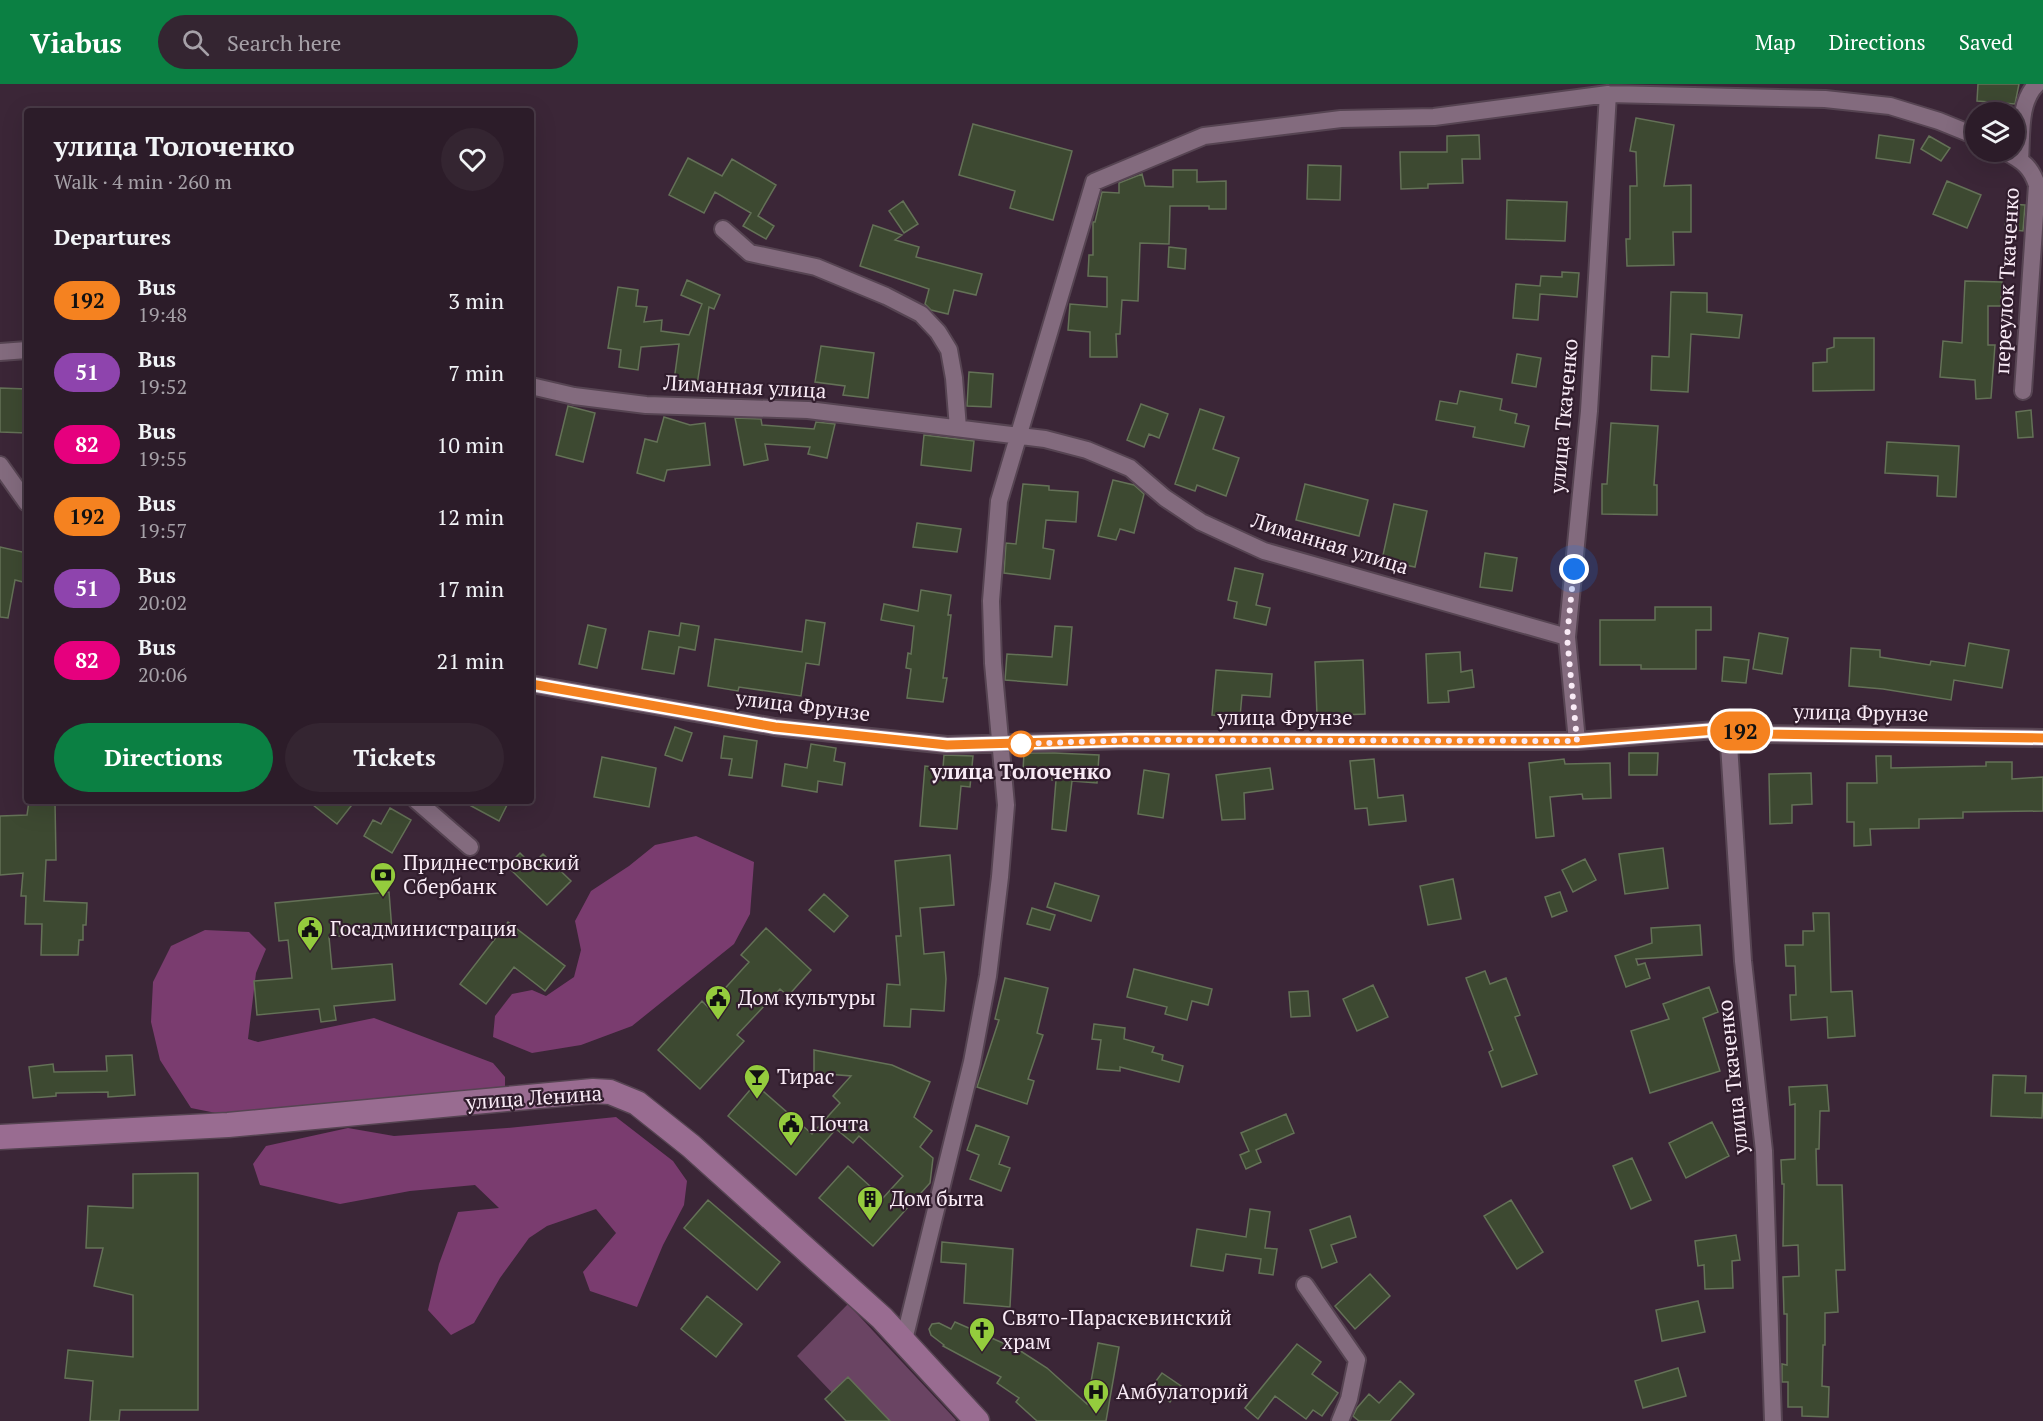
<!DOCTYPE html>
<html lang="en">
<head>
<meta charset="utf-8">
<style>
  :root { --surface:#2c1c29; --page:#342531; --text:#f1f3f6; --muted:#a6a1a8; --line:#483a46; --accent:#0b8043 }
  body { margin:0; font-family:"PT Serif",serif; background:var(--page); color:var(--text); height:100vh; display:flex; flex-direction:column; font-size:22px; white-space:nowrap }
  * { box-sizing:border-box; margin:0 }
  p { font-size:20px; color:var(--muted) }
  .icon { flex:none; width:33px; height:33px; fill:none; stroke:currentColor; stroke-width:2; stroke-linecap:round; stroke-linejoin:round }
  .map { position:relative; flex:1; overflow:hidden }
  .side { position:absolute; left:24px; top:24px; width:510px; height:696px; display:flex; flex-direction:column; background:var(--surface); border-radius:6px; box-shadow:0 6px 24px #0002,0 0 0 2px var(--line) }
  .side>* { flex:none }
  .badge { padding:0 12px; border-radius:20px; font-size:21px; line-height:39px }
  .fabs { position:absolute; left:1965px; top:18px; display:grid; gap:12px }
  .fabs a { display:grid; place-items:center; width:60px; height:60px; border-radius:50%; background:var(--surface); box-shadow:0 6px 24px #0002,0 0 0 2px var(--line); font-size:30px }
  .you { position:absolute; width:30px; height:30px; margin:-15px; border:4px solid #fff; border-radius:50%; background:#1a73e8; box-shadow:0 0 0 9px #1a73e833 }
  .map>.badge { position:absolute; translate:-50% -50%; box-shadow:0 0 0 3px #fff }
  h2 { padding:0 30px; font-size:22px; line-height:54px }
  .round { display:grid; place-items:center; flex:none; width:63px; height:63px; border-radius:32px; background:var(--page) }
  .head { display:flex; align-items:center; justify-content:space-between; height:102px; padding:0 30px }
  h1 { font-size:28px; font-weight:800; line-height:45px }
  .action { display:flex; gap:12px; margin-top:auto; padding:12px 30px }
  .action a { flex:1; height:69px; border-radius:36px; background:var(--accent); color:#fff; font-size:24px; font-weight:800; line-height:69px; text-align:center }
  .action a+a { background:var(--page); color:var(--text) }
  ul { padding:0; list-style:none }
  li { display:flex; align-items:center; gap:18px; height:72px; padding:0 30px }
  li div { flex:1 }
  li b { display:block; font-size:22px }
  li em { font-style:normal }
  li .badge { min-width:66px; font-weight:700; text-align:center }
  header { display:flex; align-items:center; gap:36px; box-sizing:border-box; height:84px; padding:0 30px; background:var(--accent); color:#fff }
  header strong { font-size:28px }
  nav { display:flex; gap:33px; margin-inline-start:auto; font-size:21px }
  .search { width:420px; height:54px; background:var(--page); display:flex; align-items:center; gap:15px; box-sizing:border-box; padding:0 21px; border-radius:33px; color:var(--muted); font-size:22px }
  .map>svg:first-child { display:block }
</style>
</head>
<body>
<header>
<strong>Viabus</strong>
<div class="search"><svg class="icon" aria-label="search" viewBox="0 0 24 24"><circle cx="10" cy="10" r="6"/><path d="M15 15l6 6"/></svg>Search here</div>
<nav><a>Map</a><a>Directions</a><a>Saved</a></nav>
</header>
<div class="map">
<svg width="2043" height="1337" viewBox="0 0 2043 1337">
  <rect width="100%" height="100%" fill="#3b2637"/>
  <path fill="#6a4463" d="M848,1220L956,1336L955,1337H859L797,1272Z"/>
  <path fill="#7a3c6f" d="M696,752L754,778L750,830L734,860L632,942L581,961L532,969L493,953L495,932L512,910L532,906L546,912L574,893L581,866L575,837L591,807L629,782L655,761Z
    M205,846L249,848L266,865L256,889L248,955L258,958L374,934L493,979L505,993V1007L226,1031L191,1024L160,976L151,938L153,898L171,862Z
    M616,1033L673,1077L687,1097L684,1121L663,1161L637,1223L590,1207L583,1188L616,1149L596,1125L547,1142L529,1154L500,1194L474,1239L451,1251L428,1226L439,1180L458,1128L499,1124L475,1101L410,1107L340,1120L260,1101L253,1080L266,1062L348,1044L394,1052L507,1044Z"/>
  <path fill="#3d4931" stroke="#647157" stroke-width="1.5" d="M1978,0H2019L2015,20L1977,17Z
    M1636,34L1674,41L1664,102L1691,101V148H1673L1674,181L1627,182L1626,155H1630V102H1637L1636,68L1630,67Z
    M973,40L1072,67L1053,136L1010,124L1015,107L959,91Z
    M1479,51L1480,75H1462L1463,99L1428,100V104L1401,105L1400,68H1447V52Z
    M1879,51L1914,56L1910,79L1876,74Z
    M1929,52L1950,64L1941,77L1921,65Z
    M688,74L722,92L732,75L776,101L758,132L774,142L766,155L743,142L751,129L715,108L704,129L669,111Z
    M1308,81L1341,82L1340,116L1307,115Z
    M1173,86H1197V98L1226,97V125H1209V122H1170L1169,160L1140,159L1138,217L1122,216L1120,250H1116L1117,273H1090V248L1068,246L1070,220L1107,223V193L1088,192L1089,171H1093V138H1095L1102,108L1119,109V99L1142,90L1145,102L1173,103Z
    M1947,97L1981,111L1967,144L1933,130Z
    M1507,116L1567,118L1565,157L1506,155Z
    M903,117L918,140L904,149L889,127Z
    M2007,120L2025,121L2023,147L2005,145Z
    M873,141L902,151L895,156L919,163L916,173L982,190L976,211L954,206L948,230L931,226L925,220L929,205L860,182Z
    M1169,163L1186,165L1185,185L1168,183Z
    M1562,188L1579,189L1577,213L1540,210L1538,236L1513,234L1516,200L1540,202L1541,192L1562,193Z
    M687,196L720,211L714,225L709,223L697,301L674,297L679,260L641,263L638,286L619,283L621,266L608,264L618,203L638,206L636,222L647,223L644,238L662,236L661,247L689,251L702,220L681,211Z
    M1965,197L2002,198L2001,222H1988V261H1995L1991,314L1976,315L1975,296L1940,293L1943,257L1962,259Z
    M1671,208L1707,209V228L1742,231L1739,254L1691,250L1688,308L1651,306L1652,272L1669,273Z
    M1834,254H1874V306L1813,307V279L1827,278V265L1834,263Z
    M821,262L874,269L868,314L843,311L845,302L815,298Z
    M1517,270L1541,274L1536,303L1512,299Z
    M969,288L993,290L991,323L967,322Z
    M0,304L27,305V349L0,348Z
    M1460,307L1502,315L1500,326L1517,330L1515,339L1529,342L1524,363L1473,353L1475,343L1436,336L1440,317L1457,320Z
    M1141,320L1168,330L1159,354L1149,350L1144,363L1127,356Z
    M568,322L595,329L583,378L556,371Z
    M1200,325L1224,333L1213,365L1239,374L1226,412L1197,401L1195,407L1175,400Z
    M2031,326L2033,353L2018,354L2016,328Z
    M664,333L690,341L705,339L710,381L667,386L664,397L637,389L645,355L657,358Z
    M735,334L761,335L762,341L814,345L816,338L835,340L827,374L808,370L810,363L765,360L768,376L744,381Z
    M1611,339L1658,342L1654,401H1657V431L1602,430V400H1607Z
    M924,351L974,357L971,387L921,381Z
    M1887,358L1959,362L1956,413L1937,412L1938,392L1885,389Z
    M1113,396L1134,401L1144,410L1134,449L1120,445L1116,456L1098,452Z
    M1023,400L1049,402V406L1078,408L1076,438L1046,436L1043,464L1054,466L1050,495L1004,489L1006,459L1016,460Z
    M1305,400L1368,416L1359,452L1296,436Z
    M1394,420L1427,427L1415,483L1382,476Z
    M917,439L961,445L957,468L913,463Z
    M0,463L27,469V499L15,496L8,534L0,533Z
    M1485,469L1517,474L1512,507L1480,503Z
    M1235,484L1263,490L1256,521L1270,524L1266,541L1234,534L1237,518L1228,516Z
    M921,506L951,511L948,531H951L943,594H947L943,618L907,614L911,585L906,584L908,569L911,570L914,542L881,536L884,520L918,527Z
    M1655,523H1711V546H1696V585H1641V581H1600V536H1655Z
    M806,536L825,539L819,581L806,579L801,612L739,603L738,607L708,602L715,555L802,568Z
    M681,539L699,542L695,566L679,563L674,590L642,585L649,547L679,552Z
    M588,541L606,545L597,584L579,580Z
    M1055,542L1072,543L1067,601L1005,596L1007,570L1052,573Z
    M1759,549L1788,554L1782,590L1753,585Z
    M1969,559L2009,566L2002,604L1954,596L1951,616L1883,605L1849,602L1851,564L1880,566V573L1930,581L1931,577L1965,582Z
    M1460,568L1461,588L1472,586L1474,603L1448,607L1449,618L1428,619L1426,570Z
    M1724,573L1749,576L1746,599L1722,597Z
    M1363,576L1365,630L1317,632L1315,578Z
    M1216,586L1272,590L1270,613L1242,611L1240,633L1212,631Z
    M675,643L692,649L682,677L665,671Z
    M724,652L757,657L752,694L729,691L732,675L721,674Z
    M811,660L836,664L834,677L845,679L842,701L818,697L817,708L782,702L785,680L807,684Z
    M1024,669H1055L1099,671L1097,699L1072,697L1066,747L1052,745L1056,696H1052V688L1023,686Z
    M1629,669H1658L1657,691H1629Z
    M944,671L973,672L970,703L961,702L957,745L920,742L925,682L943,684Z
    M1876,672H1891V684L1986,682V678H2012V695L2043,693V727L1963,728V734L1919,735V744L1870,745L1871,761L1854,762V738H1847V699H1877Z
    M602,673L656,684L649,723L594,713Z
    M1374,675L1378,714L1403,711L1406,737L1369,741L1367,724L1355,725L1350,677Z
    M1564,675L1565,680L1610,679L1611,714L1583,715L1582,710L1550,713L1554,752L1536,754L1529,679Z
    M1270,684L1273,705L1244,709L1245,735L1222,736L1216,691Z
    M1144,686L1169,690L1163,734L1138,730Z
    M1811,689L1812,720L1792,721V739L1770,740L1769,690Z
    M29,717H55L56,776H46L44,817L87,819L86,841H83V856H79L78,871H41L42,840H25L26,812H21L23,789L0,791V732L27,731Z
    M308,717H355L337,740Z
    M462,717H509L499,737Z
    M390,724L411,736L392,769L364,752L373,736L381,740Z
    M1663,764L1668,804L1625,810L1619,770Z
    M520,769L532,781L543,770L571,797L547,821L507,782Z
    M950,771L954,821L920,824L924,870L944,868L946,895L944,927L911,925L910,943L884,942L887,900L900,901L896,852H901L895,777Z
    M1585,775L1596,796L1573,808L1562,786Z
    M1453,795L1461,835L1428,841L1420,802Z
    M1055,799L1099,812L1091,837L1047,823Z
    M389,808L392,847L329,853L332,885L392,880L395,916L334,922L336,936L321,938L319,925L257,931L254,897L292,894L288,856L279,857L275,819Z
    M1560,808L1567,827L1552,833L1545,813Z
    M824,810L848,832L834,848L809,826Z
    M1032,824L1055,831L1050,846L1027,840Z
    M1813,829H1829L1831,908L1852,907L1855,952L1828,954L1827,933L1791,936L1790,911H1796L1795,882H1786L1785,861H1803V847H1814Z
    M508,838L565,882L545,907L514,883L486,920L460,900Z
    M1700,841L1702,871L1636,875L1638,881L1645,879L1650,894L1626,903L1615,872L1652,859L1651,844Z
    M766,844L811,886L788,912L780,905L737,951L744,957L700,1005L658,966L702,917L708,923L749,878L741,871Z
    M1134,885L1212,905L1208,921L1192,917L1187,936L1165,930L1167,923L1127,913Z
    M1485,887L1490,900L1506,894L1520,931L1515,933L1537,990L1502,1003L1489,968L1493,966L1466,894Z
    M1005,894L1048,904L1037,949L1043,951L1028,995L1034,997L1027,1020L977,1003L999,936L995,935Z
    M1373,901L1388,933L1357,947L1343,915Z
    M1709,903L1718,928L1703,934L1720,987L1650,1009L1631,947L1669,935L1663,920Z
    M1308,907L1310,932L1291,933L1289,908Z
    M1094,940L1125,944L1124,955L1154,963L1152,968L1163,971L1162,976L1183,982L1179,998L1120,983V987L1097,985L1101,956L1092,955Z
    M814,966L892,981L930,998L914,1033L932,1047L920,1063L933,1074L930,1099L873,1162L819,1114L848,1082L883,1114L903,1092L859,1052L853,1059L836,1045L796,1091L728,1032L755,1000L812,1050L840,1019L833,1012L851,992L814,989Z
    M132,971L135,1011L108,1013V1008L56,1009V1012L33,1014L29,983L53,980L54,988L107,987L106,972Z
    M1993,991L2026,992L2025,1009H2043L2042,1034L1991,1032Z
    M1827,1001L1829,1027H1820L1819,1065H1816L1817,1101H1842L1845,1186H1836L1838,1228L1825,1229V1261H1823L1822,1302L1829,1303L1828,1333L1802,1332V1323H1788V1298H1782V1280L1787,1281V1230H1784L1783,1193L1799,1192L1798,1161L1783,1162L1784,1100H1782L1781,1076L1795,1075V1020L1790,1021L1789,1003Z
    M1286,1030L1294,1049L1256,1066L1261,1078L1246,1085L1240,1071L1249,1067L1241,1049Z
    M1712,1038L1729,1072L1686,1094L1669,1059Z
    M976,1041L1009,1053L999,1080L1010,1084L1001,1107L970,1095L979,1071L967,1066Z
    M1632,1074L1651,1116L1631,1125L1613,1082Z
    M198,1089V1326H120L119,1337H90L93,1297L65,1294L68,1266L133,1273V1211L94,1202L103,1164H86L88,1122L133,1124V1090Z
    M708,1116L780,1178L757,1206L684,1144Z
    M1511,1116L1543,1168L1517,1185L1484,1132Z
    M1250,1125L1270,1128L1265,1164L1277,1165L1273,1191L1259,1189L1261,1175L1226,1170L1223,1187L1191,1182L1197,1145L1246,1153Z
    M1350,1132L1356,1153L1331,1161L1337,1178L1322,1184L1310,1146Z
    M1736,1151L1740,1176L1732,1177L1733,1204L1705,1205L1704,1181L1698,1182L1695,1157Z
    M942,1158L1013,1165L1010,1223L964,1219L966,1180L941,1178Z
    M1370,1190L1390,1212L1355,1245L1335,1222Z
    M707,1212L742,1240L716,1273L681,1245Z
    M1698,1217L1705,1248L1662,1257L1656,1226Z
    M955,1238L1019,1266L1047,1284L1087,1320L1098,1259L1119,1263L1106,1337H1037L1016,1318L1019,1314L997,1299L1001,1293L943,1262L944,1261L931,1251L929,1245L932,1240L939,1239L951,1245Z
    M1297,1260L1321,1278L1312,1290L1338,1309L1322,1332L1313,1326L1306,1335L1275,1312L1258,1335L1245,1324Z
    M1678,1284L1686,1312L1643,1324L1635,1297Z
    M1162,1289L1181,1302L1170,1318L1150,1305Z
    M848,1293L890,1337H846L825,1315Z
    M1400,1297L1414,1310L1390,1337H1359L1353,1332L1357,1324L1369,1310L1379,1319Z"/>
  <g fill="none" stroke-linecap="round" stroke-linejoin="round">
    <g stroke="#564452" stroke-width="20">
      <path id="street" d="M2006,68C2023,77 2031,83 2037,101L2023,307
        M2020,76C2022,52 2018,18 2037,0
        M723,145L750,169L816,183L886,212L921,230L938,248L949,266L954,294L958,344
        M0,268L27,266
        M531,302L574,312L646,321L808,326L1045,355L1087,366L1130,384L1165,414L1201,438L1264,467L1567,553
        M0,381L27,419
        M531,600L775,643L947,661L1128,656L1577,657L1728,645L1757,650L2043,654
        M1728,645L1743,877L1764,1067L1773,1337
        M1577,657L1567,553L1589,327L1608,10
        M417,717L470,763
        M1305,1201L1357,1276L1349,1315L1340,1337
        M904,1256L972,978L988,892L1000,793L1006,721L993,579L991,517L999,417L1094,98L1204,52L1341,35L1434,33L1608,10L1825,15L1890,22L1939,37L1976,52"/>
    </g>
    <g stroke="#564452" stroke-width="27">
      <path id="secondary" d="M0,1053L228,1041L593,1007L610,1008L637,1019L691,1062L882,1234L977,1337"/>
    </g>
    <use href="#street" stroke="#836b7e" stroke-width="16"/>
    <use href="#secondary" stroke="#996c91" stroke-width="24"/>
  </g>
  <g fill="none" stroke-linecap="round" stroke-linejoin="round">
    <g stroke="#fff" stroke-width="14">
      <path id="line" d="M531,600L775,643L947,661L1128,656L1577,657L1728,645L1756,650L2043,654"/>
    </g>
    <use href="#line" stroke="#f58220" stroke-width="9"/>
    <path stroke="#f9ebf6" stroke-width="6" stroke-dasharray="0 10.8" d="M1021,660H1019L1128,656L1577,657L1567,553L1574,485"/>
  </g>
  <defs>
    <g id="bank-pin" transform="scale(1.35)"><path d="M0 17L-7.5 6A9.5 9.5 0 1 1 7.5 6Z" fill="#94cc3d" stroke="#311d2d"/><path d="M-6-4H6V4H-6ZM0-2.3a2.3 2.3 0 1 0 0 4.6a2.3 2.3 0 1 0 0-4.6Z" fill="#111"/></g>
    <g id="civic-pin" transform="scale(1.35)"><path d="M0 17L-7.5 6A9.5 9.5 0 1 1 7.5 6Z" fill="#94cc3d" stroke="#311d2d"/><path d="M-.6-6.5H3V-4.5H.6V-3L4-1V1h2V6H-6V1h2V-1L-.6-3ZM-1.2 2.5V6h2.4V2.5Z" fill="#111"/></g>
    <g id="bar-pin" transform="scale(1.35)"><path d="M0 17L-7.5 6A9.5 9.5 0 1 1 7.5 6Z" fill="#94cc3d" stroke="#311d2d"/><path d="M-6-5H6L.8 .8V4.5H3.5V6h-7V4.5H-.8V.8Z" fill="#111"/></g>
    <g id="building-pin" transform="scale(1.35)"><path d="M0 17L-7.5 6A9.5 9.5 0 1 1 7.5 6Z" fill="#94cc3d" stroke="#311d2d"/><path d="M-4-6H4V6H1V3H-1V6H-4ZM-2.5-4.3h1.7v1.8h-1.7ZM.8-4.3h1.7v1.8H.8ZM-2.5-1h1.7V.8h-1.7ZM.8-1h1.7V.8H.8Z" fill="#111"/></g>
    <g id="church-pin" transform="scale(1.35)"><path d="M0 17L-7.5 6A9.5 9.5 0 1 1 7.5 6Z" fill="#94cc3d" stroke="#311d2d"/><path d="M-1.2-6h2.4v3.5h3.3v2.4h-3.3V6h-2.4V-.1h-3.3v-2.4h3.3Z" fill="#111"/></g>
    <g id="hospital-pin" transform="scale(1.35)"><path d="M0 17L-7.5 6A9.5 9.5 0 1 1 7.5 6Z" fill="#94cc3d" stroke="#311d2d"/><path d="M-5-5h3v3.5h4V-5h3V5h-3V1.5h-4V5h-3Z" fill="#111"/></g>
  </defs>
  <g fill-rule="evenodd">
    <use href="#bank-pin" x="383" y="791"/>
    <use href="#civic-pin" x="310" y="845"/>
    <use href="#civic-pin" x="718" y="914"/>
    <use href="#bar-pin" x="757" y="993"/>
    <use href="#civic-pin" x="791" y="1040"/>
    <use href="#building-pin" x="870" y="1115"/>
    <use href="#church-pin" x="982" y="1246"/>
    <use href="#hospital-pin" x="1096" y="1308"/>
  </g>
  <circle fill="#fff" stroke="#f58220" stroke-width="3" cx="1021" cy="660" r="12"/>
  <g text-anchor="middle" stroke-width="4.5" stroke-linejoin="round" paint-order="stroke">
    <g font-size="21" fill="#f9ebf6" stroke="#311d2d">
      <text transform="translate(2007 197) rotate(-87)" y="7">переулок Ткаченко</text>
      <text transform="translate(745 303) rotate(3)" y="7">Лиманная улица</text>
      <text transform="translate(1564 332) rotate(-85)" y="7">улица Ткаченко</text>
      <text transform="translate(1330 460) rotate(17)" y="7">Лиманная улица</text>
      <text transform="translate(803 622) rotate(7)" y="7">улица Фрунзе</text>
      <text transform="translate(1861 629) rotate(1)" y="7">улица Фрунзе</text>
      <text x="1285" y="641">улица Фрунзе</text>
      <text transform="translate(1733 993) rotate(-96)" y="7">улица Ткаченко</text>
      <text transform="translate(534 1014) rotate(-4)" y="7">улица Ленина</text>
    </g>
    <g font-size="21" font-weight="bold" fill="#f9ebf6" stroke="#311d2d">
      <text x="1021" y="695">улица Толоченко</text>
    </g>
    <g font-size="21" fill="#f9ebf6" stroke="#311d2d" text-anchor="start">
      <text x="403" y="786">Приднестровский<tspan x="403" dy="24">Сбербанк</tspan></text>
      <text x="330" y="852">Госадминистрация</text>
      <text x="738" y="921">Дом культуры</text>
      <text x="777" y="1000">Тирас</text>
      <text x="810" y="1047">Почта</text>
      <text x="890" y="1122">Дом быта</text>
      <text x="1002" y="1241">Свято-Параскевинский<tspan x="1002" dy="24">храм</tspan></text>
      <text x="1116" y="1315">Амбулаторий</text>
    </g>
  </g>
</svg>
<div class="fabs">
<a><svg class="icon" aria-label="layers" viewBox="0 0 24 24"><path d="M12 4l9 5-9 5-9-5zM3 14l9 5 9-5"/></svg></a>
</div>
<div class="you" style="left:1574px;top:485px"></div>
<b class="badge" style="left:1740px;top:647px;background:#f58220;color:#111">192</b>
<section class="side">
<div class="head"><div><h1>улица Толоченко</h1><p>Walk · 4 min · 260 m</p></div><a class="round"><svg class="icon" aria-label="heart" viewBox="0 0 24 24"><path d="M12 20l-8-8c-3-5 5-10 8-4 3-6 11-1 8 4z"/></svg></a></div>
<h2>Departures</h2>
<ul>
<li><span class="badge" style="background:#f58220;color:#111">192</span><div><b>Bus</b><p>19:48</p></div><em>3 min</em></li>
<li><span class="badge" style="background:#8e44ad;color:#fff">51</span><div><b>Bus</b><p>19:52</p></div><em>7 min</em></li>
<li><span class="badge" style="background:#e6007e;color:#fff">82</span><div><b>Bus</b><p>19:55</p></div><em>10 min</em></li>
<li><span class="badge" style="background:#f58220;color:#111">192</span><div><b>Bus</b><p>19:57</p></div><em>12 min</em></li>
<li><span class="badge" style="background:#8e44ad;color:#fff">51</span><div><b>Bus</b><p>20:02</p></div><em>17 min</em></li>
<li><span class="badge" style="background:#e6007e;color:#fff">82</span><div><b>Bus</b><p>20:06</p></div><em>21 min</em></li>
</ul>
<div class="action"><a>Directions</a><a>Tickets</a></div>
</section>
</div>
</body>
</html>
